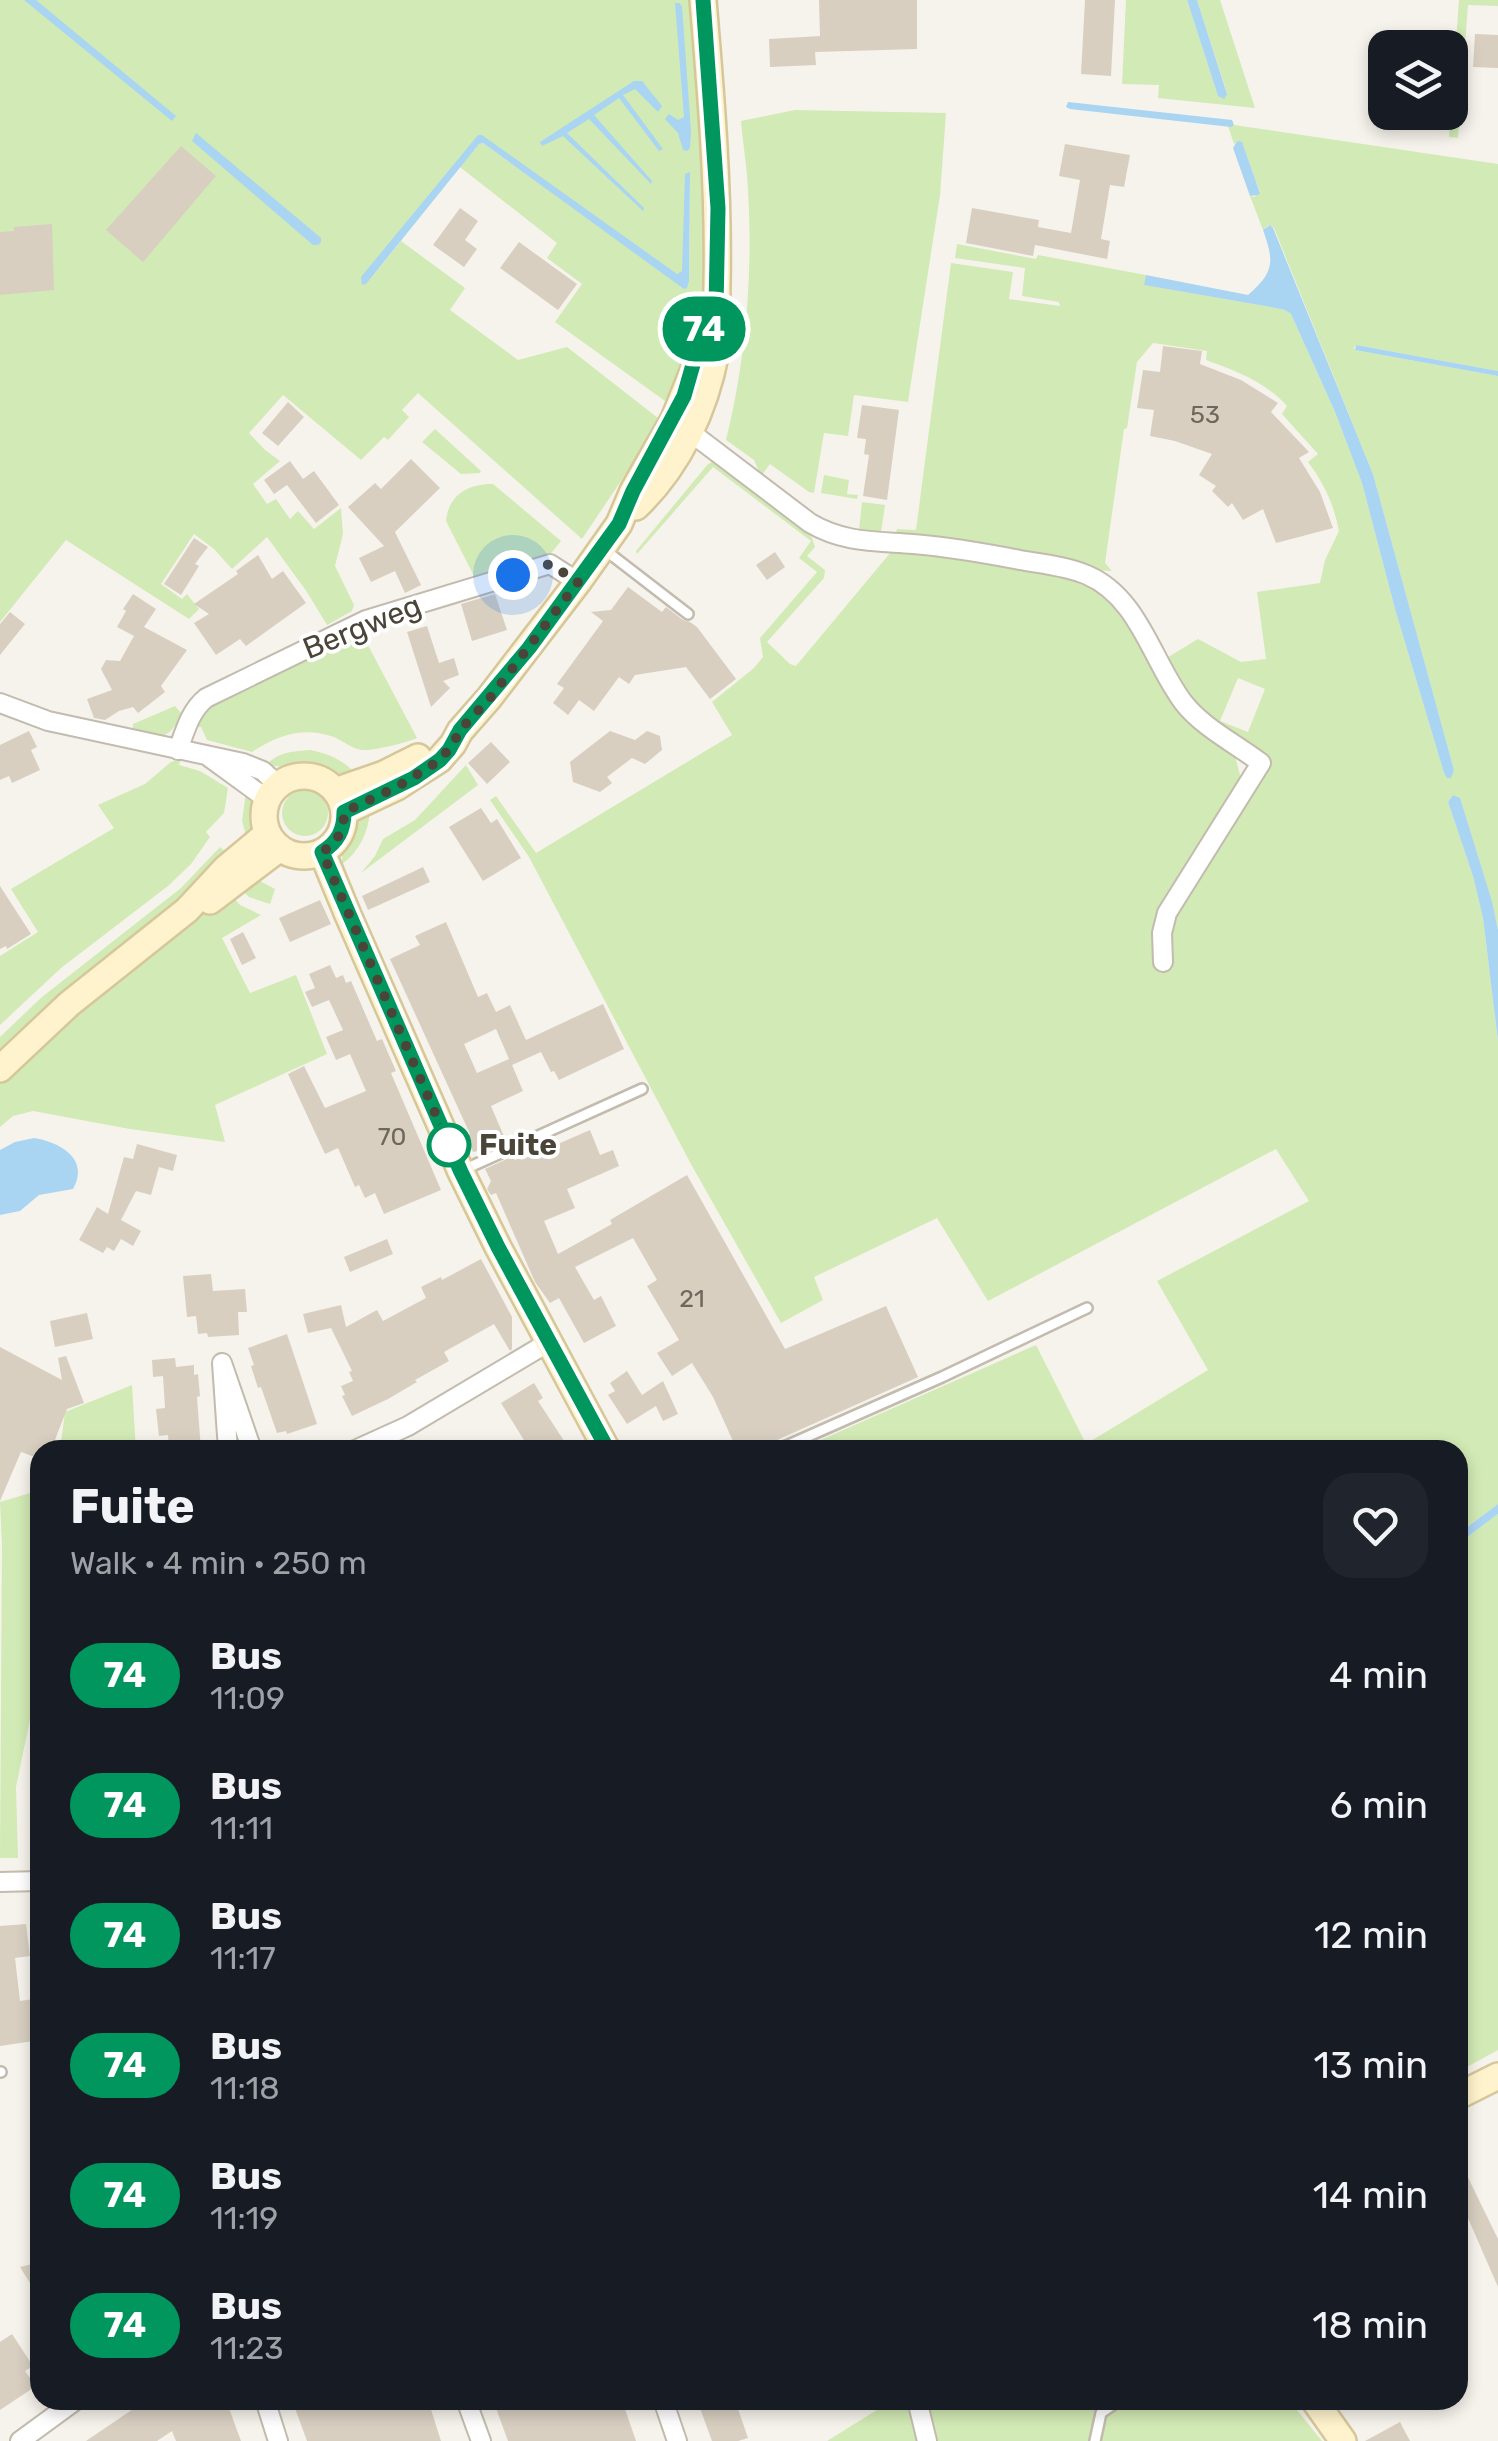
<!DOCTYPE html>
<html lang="en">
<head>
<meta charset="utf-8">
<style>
  :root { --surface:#171b24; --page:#20242c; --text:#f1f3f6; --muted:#9ea1a6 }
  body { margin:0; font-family:Rubik,sans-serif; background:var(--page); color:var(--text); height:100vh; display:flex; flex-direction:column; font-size:38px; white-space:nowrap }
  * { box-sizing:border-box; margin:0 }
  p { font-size:32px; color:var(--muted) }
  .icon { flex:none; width:55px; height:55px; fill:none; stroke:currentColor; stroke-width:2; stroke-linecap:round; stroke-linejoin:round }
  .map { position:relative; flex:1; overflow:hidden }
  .drawer { position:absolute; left:30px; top:1440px; width:1438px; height:970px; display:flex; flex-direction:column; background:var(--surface); border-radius:30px; box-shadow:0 5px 15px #0003 }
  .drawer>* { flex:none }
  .badge { padding:0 20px; border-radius:32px; font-size:35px; line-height:65px }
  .buttons { position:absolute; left:1368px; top:30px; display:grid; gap:20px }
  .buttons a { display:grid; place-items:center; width:100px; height:100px; border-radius:20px; background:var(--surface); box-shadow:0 5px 15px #0003; font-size:50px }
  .you { position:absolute; width:50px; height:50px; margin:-25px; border:8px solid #fff; border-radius:50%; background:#1a73e8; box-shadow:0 0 0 15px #1a73e833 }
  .map>.badge { position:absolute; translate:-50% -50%; box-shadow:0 0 0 5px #fff }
  .round { display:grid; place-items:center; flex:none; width:105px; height:105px; border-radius:30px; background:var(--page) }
  .overview { display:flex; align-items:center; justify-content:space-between; height:170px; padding:0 40px }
  h1 { font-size:48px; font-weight:700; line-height:75px }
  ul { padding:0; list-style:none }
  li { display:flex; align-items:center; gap:30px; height:130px; padding:0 40px }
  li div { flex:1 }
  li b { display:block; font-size:38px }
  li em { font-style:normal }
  li .badge { min-width:110px; font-weight:700; text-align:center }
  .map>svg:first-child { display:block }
</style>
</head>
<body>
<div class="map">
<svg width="1498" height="2441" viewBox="0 0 1498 2441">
  <rect width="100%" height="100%" fill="#f6f3ec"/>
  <path fill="#d2eab5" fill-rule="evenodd" d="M0,0H693L703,134L707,247L703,294L697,332L672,406L555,322L582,284L547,258L557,243L460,167L479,144L483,143L685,289L689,281L690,172L684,282L480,138L367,284L401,241L465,288L450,310L518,360L567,347L658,418L662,427L639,454L582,539L418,393L402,410L409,417L388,440L384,437L361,460L283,395L249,433L265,450L280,461L253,484L267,504L276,499L290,519L298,511L314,529L341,508L343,534L335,566L354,605L352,611L327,625L307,592L267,537L232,569L214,549L194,534L161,584L182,599L187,594L199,609L189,619L66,540L0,622Z
    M1126,0H1187L1218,96L1227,93L1197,0H1220L1255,108L1158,98L1159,85L1122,84Z
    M1459,0H1498V6L1468,5L1458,138L1449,137Z
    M795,110L946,113L940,195L908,402L854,395L848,436L824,433L814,493L809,492L770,464L761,476L754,460L726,440C746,359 753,274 748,191C747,167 743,144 741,121Z
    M1234,125L1498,164V371L1356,345L1354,348L1355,350L1498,376V930L1492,901L1460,799L1453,795L1448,802L1473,876L1483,918L1498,1041V1504L1458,1534V1450H798L1036,1345L1086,1444L1208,1370L1157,1281L1309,1201L1276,1149L988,1301L937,1218L814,1277L823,1300L781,1323L692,1166L529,857L490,800L496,796L536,853L732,735L712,702L754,668L763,657L760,638L817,572L799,558L811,541L713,467L637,554L636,551L708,464L714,461L809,529L815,547L807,556L825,570L824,578L767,642L790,664L796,666L891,552C937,556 1069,568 1102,596C1123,614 1136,642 1151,666L1155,664L1179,708L1186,715L1233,748L1242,783L1166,903L1156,926L1154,941L1159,972L1171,967C1166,942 1169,926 1179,903L1269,760L1200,712L1183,693L1165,659L1198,639L1241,662L1266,659L1257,592L1320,583L1325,560L1339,531C1334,505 1324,483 1308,462L1318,454L1282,414L1287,406C1266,382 1236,371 1206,360L1207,351L1153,343L1137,362L1127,428L1124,429L1105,563L1112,571C1082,571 1051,561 1020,554C979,546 937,540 895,537L897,529L916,530L951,263L1013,272L1009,299L1060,306L1059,302L1022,296L1025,268L955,258L957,244L1036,259L1038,255L1146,275L1145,285L1265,306L1285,310L1291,314L1335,412L1362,483L1395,609L1444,773L1447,777L1450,778L1454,770L1373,474L1274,228L1269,225L1263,230L1250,196L1254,197L1260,192L1242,143L1237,141L1234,144L1228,126ZM1238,678L1265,689L1248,732L1220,721Z
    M435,429L481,471L480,473L461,474L422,442Z
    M824,475L849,480L847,494L858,495L857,499L821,493Z
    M493,484L561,541L548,557L475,578L446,521C449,494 468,484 493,484Z
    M862,502L885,505L881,532L859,530Z
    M360,630L417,738C409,742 373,751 363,750C354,750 343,741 334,737C304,726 277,735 252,752L207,740L201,727H197L198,720L207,706Z
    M175,706L181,713C170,742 159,737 133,733V724Z
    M310,750C330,754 346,761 358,777C340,777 327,766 309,765C294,764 281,768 266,765C278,752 294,751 310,750Z
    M181,759L179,765L200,771L228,788L224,813L206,832L210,837L191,864L168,886L61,968L0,1025V956L38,932L11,889L114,828L98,805L145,784L171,762Z
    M466,765L478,785L361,873L375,856L383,839L415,820Z
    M282 813a23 23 0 1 1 46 0a23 23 0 1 1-46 0Z
    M246,792C259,805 259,825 247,839L242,821Z
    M370,812C368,833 359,852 341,865C344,842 350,823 370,812Z
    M220,847L230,856L176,906L0,1055V1037L42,997L181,888Z
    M258,880L275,889L270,904L249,897L239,887Z
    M230,893L240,905L261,915L222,938L250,993L296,975L327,1054L215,1105L225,1142L130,1129L33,1111L13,1116L0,1127V1083C69,1011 151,953 230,893Z
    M132,1385L136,1450H60L65,1412Z
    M40,1490V1700H34L16,1787L18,1858H0L2,1545L0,1502Z
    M1498,1514V2050L1458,2072V1544Z
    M893,2400H910L920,2441H827Z
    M926,2400H1289L1322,2441H933L932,2423Z"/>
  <path fill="#a9d4f2" d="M24,0H36L176,116L172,121Z
    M1187,0H1197L1227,94L1224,99L1218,96Z
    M675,3H679L682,6L691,132L690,148L687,151L683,150L678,133L665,119L669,114L678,120L684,117Z
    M634,81H642L662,106L658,112L635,89L623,95L663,149L659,151L619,98L594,115L652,181L651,184L589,119L567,133L644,208L643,211L563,136L542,146L540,142Z
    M1068,102L1232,120L1234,125L1231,127L1070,109L1066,107Z
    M196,133L321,238V242L318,245H313L192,141Z
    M478,135H482L677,274L682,271L685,174L690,172L689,281L687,288L684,289L483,143L479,144L366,284L362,285L361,277Z
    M1237,141L1242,142L1260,193L1258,195L1250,196L1233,148Z
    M1270,225L1273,228L1373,474L1454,770L1451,778H1447L1444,773L1395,609L1362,483L1335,412L1291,314L1285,310L1265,306L1144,285L1146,275L1248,295C1275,272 1274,261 1263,230Z
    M1356,345L1498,371V376L1355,350Z
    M1453,795L1460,798L1492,901L1498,930V1041L1483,918L1473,876L1448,802Z
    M34,1138C60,1142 90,1159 73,1189L39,1195L20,1211L0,1215V1150L15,1142Z
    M1498,1504V1514L1458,1544V1534Z"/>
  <path fill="#d8cfc1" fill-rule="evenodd" d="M819,0H917V49L815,52L816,65L770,67L769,39L820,36Z
    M1085,0H1115L1111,76L1081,74Z
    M1475,34L1498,35V68L1473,67Z
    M1065,144L1130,155L1124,187L1110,185L1101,239L1110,241L1107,259L1035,245L1033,256L966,243L972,208L1039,220L1038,227L1071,233L1080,180L1059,176Z
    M181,146L216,176L143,262L106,230Z
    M460,208L478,221L465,240L477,249L464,267L433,245Z
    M52,224L54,290L0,295V232L14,231V227Z
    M519,242L577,284L558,310L500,268Z
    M1163,346L1202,351L1200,364L1241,380L1278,403L1271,412L1309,452L1299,458L1320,492L1333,528L1276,543L1263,509L1243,520L1232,503L1228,507L1212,491L1216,486L1199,475L1212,454L1175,441L1150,436L1154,410L1137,408L1143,370L1160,372Z
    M288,402L304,417L278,446L262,433Z
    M862,405L899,410L887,500L863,496L869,455L864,454L866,439L857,438Z
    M411,459L440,488L395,532L421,585L405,593L395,571L371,582L359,558L384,546L348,507L375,483L381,489Z
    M290,461L303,479L314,471L339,505L316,523L287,485L274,494L264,480Z
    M194,538L208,547L195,564L199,566L181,595L164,584Z
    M775,552L785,567L767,580L756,565Z
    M258,555L272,579L283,571L306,603L246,646L240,639L216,655L194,623L209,614L194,604L238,574L236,571Z
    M628,587L662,612L666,607L683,620L690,622L697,627L736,679L710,699L686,667L635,675L629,684L619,677L594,711L579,700L568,715L553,703L564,688L557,684L603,621L591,612L611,610Z
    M133,594L156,609L144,627L187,650L161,686L165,692L138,713L133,707L119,711L105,720L94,718L87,699L112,690L101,669L106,660L120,661L134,636L117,627L126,611L123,609Z
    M495,594L507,630L472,641L461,604Z
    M10,612L25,624L0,655V624Z
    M427,626L439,663L454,658L459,675L443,681L450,688L431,707L407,632Z
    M29,731L37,747L31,750L40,770L12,783L9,776L0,780V745Z
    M610,731L635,740L647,731L660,736L662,750L645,764L632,758L607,777L612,783L600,792L573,782L570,762Z
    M491,742L510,762L487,784L468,763Z
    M481,808L491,823L497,819L521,858L483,881L449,827Z
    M423,867L430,882L368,910L362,896Z
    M0,886L31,934L7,949L6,946L0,949Z
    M320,900L331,924L290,942L279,918Z
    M446,922L478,997L487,993L496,1012L510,1005L526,1040L603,1004L624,1049L559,1080L554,1071L551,1072L541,1052L512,1065L523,1091L491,1106L506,1141L479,1154L478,1151L473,1152L466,1136L470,1134L390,959L420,945L415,936ZM496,1029L509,1059L477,1073L464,1044Z
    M243,932L256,958L242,965L230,939Z
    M330,965L336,978L343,975L346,983L351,981L377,1041L382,1039L396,1071L391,1073L441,1190L384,1214L375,1193L365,1198L359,1185L355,1187L338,1148L325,1154L288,1074L304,1066L325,1108L366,1091L350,1054L336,1060L326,1037L343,1030L329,1000L312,1007L305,992L315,988L309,974Z
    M590,1130L600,1155L613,1150L619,1166L567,1189L575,1208L544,1221L558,1254L612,1224L610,1220L687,1175L785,1349L886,1306L918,1377L755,1450H737L713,1397L692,1363L672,1376L657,1353L679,1340L647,1286L657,1280L633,1238L575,1267L594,1300L601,1296L616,1326L584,1343L559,1298L550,1303L535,1282L496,1193L491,1195L487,1189L491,1181L485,1169L513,1156L515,1160L520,1158L521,1160Z
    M137,1144L177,1155L173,1171L159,1167L151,1195L136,1191L121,1220L141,1231L133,1246L121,1239L114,1251L107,1247L103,1253L79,1240L97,1207L108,1214L124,1157L133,1159Z
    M387,1239L393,1254L350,1272L344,1257Z
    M481,1259L512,1317V1349L510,1351L494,1324L444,1352L449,1361L415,1380L417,1382L388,1399L352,1416L342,1396L345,1395L341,1386L353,1381L349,1372L352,1371L331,1328L308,1333L303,1314L341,1305L346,1327L377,1310L383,1321L426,1298L421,1287L441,1277L442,1280Z
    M211,1274L213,1291L245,1289L247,1312H238L239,1335L208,1337L207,1333L198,1334L196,1316L187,1317L183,1276Z
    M87,1313L93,1339L55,1347L50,1321Z
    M287,1334L317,1424L287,1434L286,1431L277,1433L261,1387L258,1388L251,1366L254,1365L248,1348Z
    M0,1347L62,1380L58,1358L66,1356L84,1403L67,1409L51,1450H40V1459L21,1452L0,1501Z
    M175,1358L176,1367L194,1365V1375L198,1374L200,1396L197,1397L201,1450H169L168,1435L159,1436L156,1409L165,1408L163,1376L153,1377L152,1360Z
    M627,1371L642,1395L663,1381L678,1414L663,1421L656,1406L627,1424L608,1395L615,1391L610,1383Z
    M534,1383L543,1398L538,1401L570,1450H530L501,1403Z
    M26,1924L30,1956L15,1958L20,2001L40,1998V2040L0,2046V1926Z
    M1458,2157L1498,2239V2287L1464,2209L1462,2210L1458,2200Z
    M40,2262V2276L30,2283L20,2267Z
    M12,2334L33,2366L25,2371L36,2386L0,2410V2342Z
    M164,2400H226L241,2441H176L172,2431L157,2441H86L139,2405L141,2407Z
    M292,2400H428L441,2441H307Z
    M493,2400H597L598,2408L622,2400L636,2441H508Z
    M697,2400H735L748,2438L738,2441H712Z
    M1400,2422L1410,2441H1365Z"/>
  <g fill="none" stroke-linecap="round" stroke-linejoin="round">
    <g stroke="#c2bbae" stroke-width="14">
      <path id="lane" d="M605,550L688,614
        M463,1170L642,1089
        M777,1450L942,1377L1087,1308
        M0,2072H1
        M1095,2441L1101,2413L1120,2400"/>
    </g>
    <g stroke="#c2bbae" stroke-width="22">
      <path id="street" d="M681,425L810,523C844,543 875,541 913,544C949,547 984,553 1020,560C1042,564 1066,566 1087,575C1139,597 1152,661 1183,702C1202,727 1236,744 1261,763L1167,913L1162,933L1163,962
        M0,703L48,721L243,763L263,771L279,786
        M178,750C185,731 190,711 206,698L366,620L550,564L578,582
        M209,757L268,800
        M228,1450L222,1363L252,1450
        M355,1450L408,1426L549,1342
        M0,1882L40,1881
        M265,2400L278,2441
        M466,2400L481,2441
        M663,2400L677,2441
        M917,2400L927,2441
        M20,2441L76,2400"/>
    </g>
    <g stroke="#d6c79b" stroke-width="30">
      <path id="secondary" d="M636,507C679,466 705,410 716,352C720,329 716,307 717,284C719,189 711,95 703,0
        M264 816a40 40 0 1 1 80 0a40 40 0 1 1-80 0Z
        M335,791L384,774L418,757
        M344,812L397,787L439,760L453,744L460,731L489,698L578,582L619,524L633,491L674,419L694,369L704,326L716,307
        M322,852L348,915L461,1172L498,1247L607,1450
        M210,901L280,848
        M0,1069L69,1004L187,910L226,868L268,833
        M1458,2096L1498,2076
        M1314,2400L1343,2441"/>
    </g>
    <use href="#lane" stroke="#fff" stroke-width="9"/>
    <use href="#street" stroke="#fff" stroke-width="18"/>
    <use href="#secondary" stroke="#fff3cd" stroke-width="25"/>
  </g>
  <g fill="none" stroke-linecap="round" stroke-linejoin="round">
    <g stroke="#fff" stroke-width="22">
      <path id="line" d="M608,1450L498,1247L461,1172L322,852C338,842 344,830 344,812L414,778L440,760L449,750L460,730L529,648L619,524L633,491L684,396L704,326L716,307L718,208L703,0"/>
    </g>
    <use href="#line" stroke="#00965e" stroke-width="15"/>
    <path stroke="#4b4439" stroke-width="10" stroke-dasharray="0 18" d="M449,1145L322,852C338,842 344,830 344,812L397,787L440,760L453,744L460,730L490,698L578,582L550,564L513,575"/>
  </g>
  <circle fill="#fff" stroke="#00965e" stroke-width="5" cx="449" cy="1145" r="20"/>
  <g text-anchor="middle" stroke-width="8" stroke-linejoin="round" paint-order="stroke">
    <g font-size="25" fill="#6e675b">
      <text x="1205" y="423">53</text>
      <text x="392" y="1145">70</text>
      <text x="692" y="1307">21</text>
    </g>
    <g font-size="30" fill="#4b4439" stroke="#fff">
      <text transform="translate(362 627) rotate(-22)" y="10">Bergweg</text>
    </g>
    <g font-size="30" font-weight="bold" fill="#4b4439" stroke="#fff" text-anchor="start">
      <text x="479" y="1155">Fuite</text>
    </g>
  </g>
</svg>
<div class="buttons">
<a><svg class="icon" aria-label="layers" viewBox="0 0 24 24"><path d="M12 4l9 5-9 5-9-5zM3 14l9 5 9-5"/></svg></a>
</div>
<div class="you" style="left:513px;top:575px"></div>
<b class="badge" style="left:704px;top:329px;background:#00965e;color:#fff">74</b>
<section class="drawer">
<div class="overview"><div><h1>Fuite</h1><p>Walk · 4 min · 250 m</p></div><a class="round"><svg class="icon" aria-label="heart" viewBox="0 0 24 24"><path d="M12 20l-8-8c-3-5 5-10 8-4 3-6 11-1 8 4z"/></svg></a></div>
<ul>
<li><span class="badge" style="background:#00965e;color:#fff">74</span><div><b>Bus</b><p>11:09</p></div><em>4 min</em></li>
<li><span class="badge" style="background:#00965e;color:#fff">74</span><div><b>Bus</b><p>11:11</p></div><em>6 min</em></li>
<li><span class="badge" style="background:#00965e;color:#fff">74</span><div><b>Bus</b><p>11:17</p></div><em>12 min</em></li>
<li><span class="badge" style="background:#00965e;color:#fff">74</span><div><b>Bus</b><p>11:18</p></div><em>13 min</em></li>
<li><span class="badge" style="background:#00965e;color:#fff">74</span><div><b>Bus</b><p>11:19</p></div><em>14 min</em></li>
<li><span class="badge" style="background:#00965e;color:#fff">74</span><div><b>Bus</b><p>11:23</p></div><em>18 min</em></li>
</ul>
</section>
</div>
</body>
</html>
